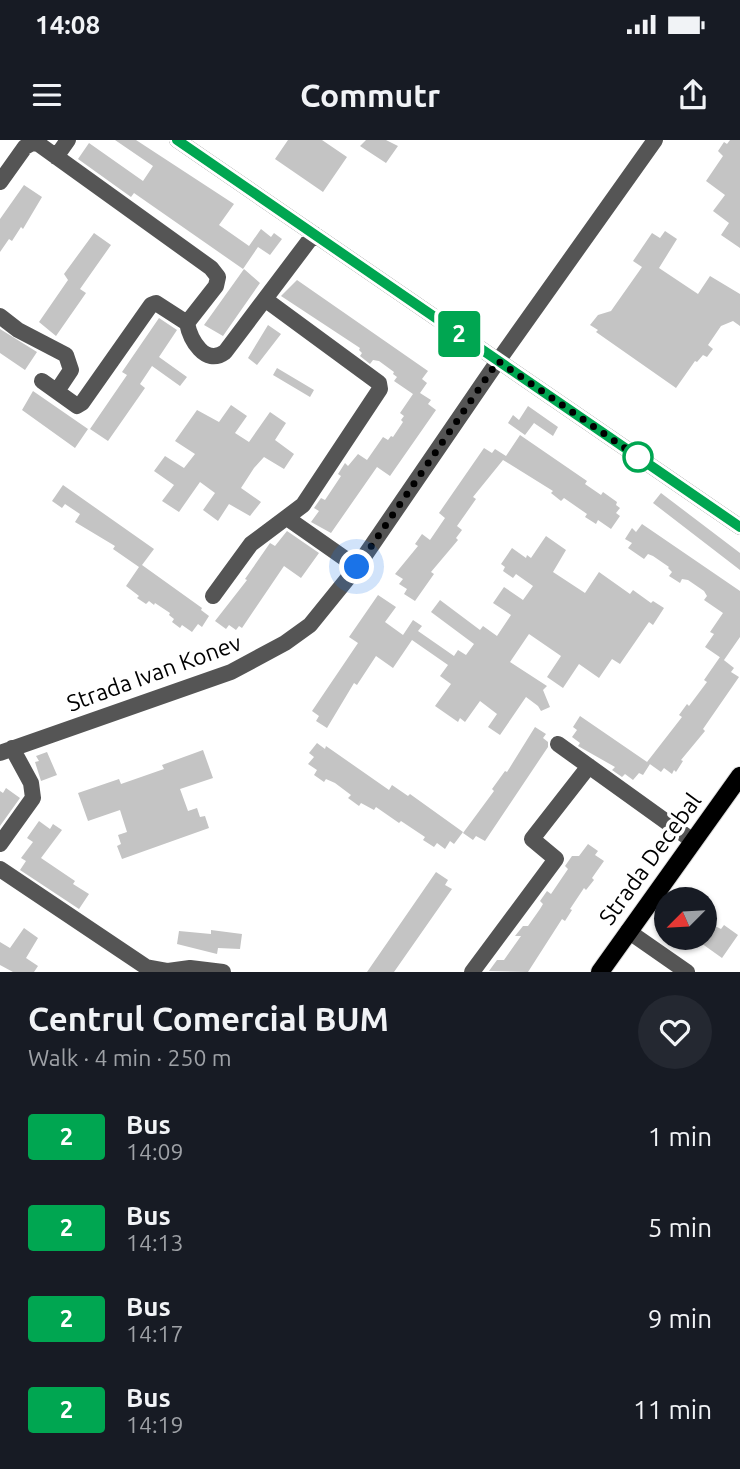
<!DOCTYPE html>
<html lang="en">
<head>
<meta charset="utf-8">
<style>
  :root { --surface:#171b24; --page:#242831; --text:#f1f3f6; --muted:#9ea1a6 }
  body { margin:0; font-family:Ubuntu,sans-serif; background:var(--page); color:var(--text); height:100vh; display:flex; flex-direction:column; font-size:26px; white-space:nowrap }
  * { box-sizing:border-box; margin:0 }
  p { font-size:23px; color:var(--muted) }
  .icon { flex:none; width:38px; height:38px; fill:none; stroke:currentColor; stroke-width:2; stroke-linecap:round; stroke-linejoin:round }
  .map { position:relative; height:832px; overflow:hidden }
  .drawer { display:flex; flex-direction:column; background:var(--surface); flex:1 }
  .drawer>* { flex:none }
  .badge { padding:0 14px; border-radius:5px; font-size:24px; line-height:46px }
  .needle { width:46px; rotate:246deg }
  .tools { position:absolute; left:654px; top:747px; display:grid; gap:14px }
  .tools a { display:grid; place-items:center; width:63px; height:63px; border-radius:50%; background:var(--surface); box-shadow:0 2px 5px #0004; font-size:35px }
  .you { position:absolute; width:35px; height:35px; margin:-18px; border:5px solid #fff; border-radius:50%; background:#1a73e8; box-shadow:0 0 0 10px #1a73e833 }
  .map>.badge { position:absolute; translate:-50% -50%; box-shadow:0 0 0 4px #fff }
  .round { display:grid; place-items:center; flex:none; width:74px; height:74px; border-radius:37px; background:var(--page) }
  .headline { display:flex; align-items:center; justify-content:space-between; height:119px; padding:0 28px }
  h1 { font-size:33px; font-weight:600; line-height:52px }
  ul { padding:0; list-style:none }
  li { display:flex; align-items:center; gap:21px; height:91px; padding:0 28px }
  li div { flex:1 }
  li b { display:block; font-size:26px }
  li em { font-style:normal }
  li .badge { min-width:77px; font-weight:700; text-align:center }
  .status { display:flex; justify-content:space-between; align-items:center; height:49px; padding:0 35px; background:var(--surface); direction:ltr }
  .status svg { height:19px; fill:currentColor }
  header { display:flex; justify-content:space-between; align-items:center; height:91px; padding:0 28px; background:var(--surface); font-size:32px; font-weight:600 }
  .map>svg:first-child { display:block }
</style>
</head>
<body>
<div class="status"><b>14:08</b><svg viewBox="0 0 49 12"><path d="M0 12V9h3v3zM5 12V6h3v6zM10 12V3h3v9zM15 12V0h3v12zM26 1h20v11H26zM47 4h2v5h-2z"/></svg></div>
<header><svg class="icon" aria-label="menu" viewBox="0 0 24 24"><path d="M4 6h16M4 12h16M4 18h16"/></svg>Commutr<svg class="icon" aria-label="share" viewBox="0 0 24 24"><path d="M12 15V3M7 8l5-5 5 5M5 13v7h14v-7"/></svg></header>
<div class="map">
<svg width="740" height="832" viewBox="0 0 740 832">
  <rect width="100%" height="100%" fill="#fff"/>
  <path fill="#c4c4c4" d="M115,0H136L234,64L219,85L249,106L261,89L271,97L274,93L282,99L270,115L258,107L243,129L134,53L131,57L78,19L89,3L143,41L153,26Z
    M288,0H322L347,17L323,52L275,19Z
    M366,0H386L398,6L386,23L360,6Z
    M730,0H740V108L721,95L729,83L713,71L725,55L706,41L723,16L718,11L724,2L727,4Z
    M24,45L42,57L23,89L21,87L12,101L9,99L0,112V79Z
    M665,91L677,99L659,128L698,154L710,136L740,154V186L733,181L721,186L708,205L713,209L707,217L703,215L697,222L695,221L676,248L596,192L598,190L590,185L598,175L611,171L642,127L633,121L652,93L660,98Z
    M94,93L111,105L80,149L86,153L56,196L39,182L68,140L64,134Z
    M244,129L260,143L223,196L204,185Z
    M297,140L428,231L422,239L427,243L420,253L431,260L428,264L436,270L390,336L377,327L331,393L311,382L319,371L314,368L321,358L325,360L341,336L338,334L345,323L348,326L358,314L367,320L383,297L388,300L391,296L393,297L403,282L401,280L404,276L400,273L413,254L394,241L397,237L393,234L394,232L379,221L373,220L370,224L360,216L362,213L359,210L360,208L281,156Z
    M159,178L177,190L159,217L187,237L180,246L152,226L140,244L145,248L108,301L90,289L127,235L122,232Z
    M268,185L281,194L257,225L248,218Z
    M0,189L37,212L25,230L0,213Z
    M277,228L314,250L310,257L273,235Z
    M33,251L88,289L75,308L22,270Z
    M231,265L247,276L235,293L249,302L270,272L286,283L275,300L294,314L284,329L264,317L254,328L241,348L261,362L250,376L229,364L218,381L203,370L215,353L200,342L179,372L162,361L174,345L154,331L165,316L184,328L195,314L175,301L197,270L219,282Z
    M528,266L558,287L553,296L534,283L525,295L508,283L513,275L519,280Z
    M520,295L587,341L585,344L601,355L603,352L617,362L616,365L620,368L616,373L620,376L611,389L598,380L596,384L585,377L587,374L564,358L561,361L551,353L553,351L503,320L473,357L476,359L457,386L462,390L456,398L458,400L431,432L434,434L415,461L404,454L407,449L399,444L403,439L395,434L418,406L415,404L422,394L430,400L445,378L439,373L484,308L492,313L495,309L506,316Z
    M63,345L154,409L142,425L202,468L201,470L209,476L202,487L198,484L192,492L182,485L180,488L172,482L174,479L169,475L170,473L155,463L154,465L149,461L146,464L137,458L139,456L126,446L139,427L113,409L115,406L75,382L80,374L65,364L62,368L52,361Z
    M661,353L740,413V430L653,363Z
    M642,384L740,451V497L724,520L705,507L714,494L710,492L723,473L704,460L707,456L704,451L688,440L682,439L680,443L669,436L672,432L668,428L669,427L653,416L648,414L644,419L628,408L632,403L625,399L632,388L636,392Z
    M287,391L319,413L301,438L284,426L242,488L239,486L236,490L229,485L226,489L215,481L247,440L245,439L270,403L275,406Z
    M546,396L566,410L553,432L585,453L599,432L630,454L633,450L651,463L653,461L664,468L653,485L649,482L620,524L612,519L599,538L579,524L563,548L547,537L561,516L529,494L510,522L547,546L543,550L550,567L541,571L538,566L526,557L500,595L488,587L497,574L480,561L465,582L460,578L458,582L435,566L451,544L440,536L448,525L412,500L393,528L376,516L357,545L354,543L327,588L316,581L319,576L312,571L358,503L349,497L378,455L396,467L385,482L403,495L413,480L422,486L418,491L454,516L458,510L466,515L474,504L431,472L440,460L480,490L483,486L497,496L511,475L493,463L504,447L523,460L533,446L516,434L513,438L503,431L505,427L501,424L512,408L526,418L527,415L531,418Z
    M720,517L734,528L731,532L739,537L703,589L705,591L681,620L683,621L676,632L674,630L672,634L664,628L661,632L647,622L682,577L679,575L687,564L689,566L707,542L704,540Z
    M580,576L650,624L643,635L639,633L633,640L625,634L622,637L612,630L615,627L578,606L580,603L572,597L577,590L573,587Z
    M535,587L546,594L543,598L548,602V607L485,701L476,696L473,700L463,693L494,651L492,649L505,631L507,632Z
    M317,603L325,609L326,606L389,650L392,645L408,656L410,654L463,692L454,704L450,701L445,709L437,703L434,707L423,700L425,697L401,681L399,683L376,667L374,670L361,663L359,666L348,658L351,655L335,643L326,639L324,642L314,635L317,630L308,624L314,617L309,613Z
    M203,610L213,638L180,649L188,671L197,668L200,677L205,676L209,688L122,719L117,706L121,704L118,695L127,692L120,670L88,681L78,653L119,639L121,644L164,629L162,625Z
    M47,612L57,635L41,641L35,622L39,621L36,616Z
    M6,648L20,658L0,686V651L3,653Z
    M39,681L50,689L53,684L62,690L41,718L75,741L73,744L89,754L79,769L20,730L26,721L21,718L33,702L27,698Z
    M588,704L598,711L595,715L604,721L592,738L594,740L586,750L584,748L570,769L572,770L565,781L562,779L528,832L489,831L497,820H504L521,796H515L523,786H528L540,769L543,764L540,761L547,751L551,754L568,729L565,726L572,716H579Z
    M436,732L448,740L445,745L452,749L394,832H367Z
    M705,781L721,789L724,785L738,795L722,818L694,798H705Z
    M24,788L38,798L26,818L38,826L34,832H13L0,825V802L10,808Z
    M211,790L242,794L240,809L218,808L217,814L177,804L179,791L211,794Z"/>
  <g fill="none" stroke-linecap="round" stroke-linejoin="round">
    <g stroke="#dbdbdb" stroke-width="20">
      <path id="major" d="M600,832L740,636"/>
    </g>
    <path stroke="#555" stroke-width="16" d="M29,0L40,5L211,128L218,137L216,146L187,183C190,199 205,227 225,212L314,94
      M177,0L740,387
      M56,17L68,0
      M0,42L25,7L32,3
      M0,176L18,190L66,215L71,230L57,251
      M42,241L77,266L82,263L151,165L156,163L187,183
      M287,378L357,427
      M213,456L251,404L303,365L380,249L379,243L266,160
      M558,604L693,701
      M0,613L231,532L285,503L310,485L357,427L498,221L655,0
      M0,704L33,658L31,643L12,608
      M0,729L146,827L168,831L190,828L223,832
      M628,791L687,832
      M472,832L556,719L532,699L589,626"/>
    <use href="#major" stroke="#000" stroke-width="18"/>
  </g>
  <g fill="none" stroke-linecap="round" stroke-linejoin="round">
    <g stroke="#fff" stroke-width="16">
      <path id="line" d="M177,0L740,387"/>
    </g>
    <use href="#line" stroke="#00a651" stroke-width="10"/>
    <path stroke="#000" stroke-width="7" stroke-dasharray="0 12.6" d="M357,427L498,221L638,317"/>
  </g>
  <circle fill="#fff" stroke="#00a651" stroke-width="3.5" cx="638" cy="317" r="14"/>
  <g text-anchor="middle" stroke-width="7" stroke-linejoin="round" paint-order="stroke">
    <g font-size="23" fill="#000" stroke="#fff">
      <text transform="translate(154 533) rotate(-20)" y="8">Strada Ivan Konev</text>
      <text transform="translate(650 719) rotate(-54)" y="8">Strada Decebal</text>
    </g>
  </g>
</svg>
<div class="tools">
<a><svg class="needle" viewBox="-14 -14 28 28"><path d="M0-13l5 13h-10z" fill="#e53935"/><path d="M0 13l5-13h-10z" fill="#9ea1a6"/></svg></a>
</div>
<div class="you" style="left:357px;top:427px"></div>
<b class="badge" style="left:459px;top:194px;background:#00a651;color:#fff">2</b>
</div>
<section class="drawer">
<div class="headline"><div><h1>Centrul Comercial BUM</h1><p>Walk · 4 min · 250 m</p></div><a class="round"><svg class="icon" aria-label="heart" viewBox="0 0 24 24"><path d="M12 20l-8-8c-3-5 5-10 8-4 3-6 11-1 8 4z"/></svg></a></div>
<ul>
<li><span class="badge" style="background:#00a651;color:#fff">2</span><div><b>Bus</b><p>14:09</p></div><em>1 min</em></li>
<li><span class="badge" style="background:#00a651;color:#fff">2</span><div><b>Bus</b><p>14:13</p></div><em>5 min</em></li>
<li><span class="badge" style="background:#00a651;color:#fff">2</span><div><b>Bus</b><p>14:17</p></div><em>9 min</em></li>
<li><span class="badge" style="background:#00a651;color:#fff">2</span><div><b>Bus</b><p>14:19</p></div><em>11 min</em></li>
</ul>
</section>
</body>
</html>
